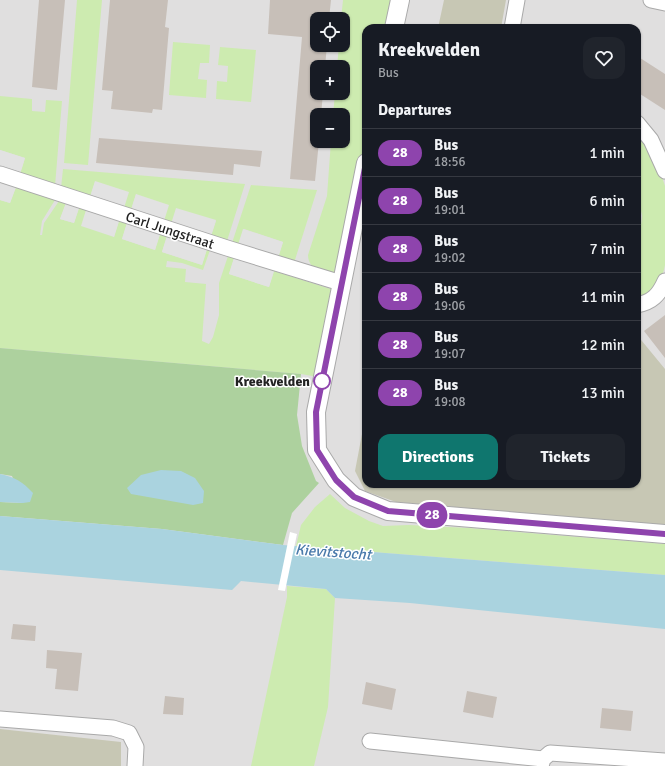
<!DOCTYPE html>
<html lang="en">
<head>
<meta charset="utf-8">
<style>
  :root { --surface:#171b24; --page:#20242c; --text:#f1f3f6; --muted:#9ea1a6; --line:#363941; --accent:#0f766e }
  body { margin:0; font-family:Signika,sans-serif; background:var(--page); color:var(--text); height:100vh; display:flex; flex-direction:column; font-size:15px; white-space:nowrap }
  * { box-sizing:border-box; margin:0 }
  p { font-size:13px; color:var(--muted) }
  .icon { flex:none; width:22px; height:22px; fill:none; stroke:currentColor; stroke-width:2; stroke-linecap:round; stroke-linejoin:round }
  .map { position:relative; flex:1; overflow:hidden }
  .drawer { position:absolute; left:362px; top:24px; width:279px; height:464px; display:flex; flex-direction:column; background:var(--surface); border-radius:12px; box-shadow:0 1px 3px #0004 }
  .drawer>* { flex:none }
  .badge { padding:0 8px; border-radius:13px; font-size:14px; line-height:26px }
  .tools { position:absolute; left:310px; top:12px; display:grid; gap:8px }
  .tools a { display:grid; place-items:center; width:40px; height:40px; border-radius:8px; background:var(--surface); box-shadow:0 1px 3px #0004; font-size:20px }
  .map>.badge { position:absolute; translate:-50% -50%; box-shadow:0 0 0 2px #fff }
  h2 { padding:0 16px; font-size:15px; line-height:36px }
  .round { display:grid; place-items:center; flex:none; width:42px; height:42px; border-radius:12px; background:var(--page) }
  .head { display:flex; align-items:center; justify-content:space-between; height:68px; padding:0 16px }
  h1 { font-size:19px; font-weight:700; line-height:30px }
  .action { display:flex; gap:8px; margin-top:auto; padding:8px 16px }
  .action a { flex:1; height:46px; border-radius:12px; background:var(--accent); color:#fff; font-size:16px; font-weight:700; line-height:46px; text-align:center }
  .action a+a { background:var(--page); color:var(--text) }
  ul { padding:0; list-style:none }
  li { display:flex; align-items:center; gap:12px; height:48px; padding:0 16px; border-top:1px solid var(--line) }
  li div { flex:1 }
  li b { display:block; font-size:15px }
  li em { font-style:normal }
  li .badge { min-width:44px; font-weight:700; text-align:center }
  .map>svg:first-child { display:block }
</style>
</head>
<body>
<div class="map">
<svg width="665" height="766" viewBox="0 0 665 766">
  <rect width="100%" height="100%" fill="#f2efe9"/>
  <path fill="#e0dfdf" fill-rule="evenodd" d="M0,0H665V766H0ZM317,19H343V45H317ZM366,28H637V484H366ZM317,67H343V93H317ZM317,115H343V141H317Z"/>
  <path fill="#c7c7b4" d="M444,0H506L501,28H438Z
    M637,335L665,369V525L396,502L365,491L355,471L366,413V484H637Z
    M0,729L121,742V766H0Z"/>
  <path fill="#cdebb0" d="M77,0H102L88,165L64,163Z
    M343,0H395L390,28H366V146L340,277C327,273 308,271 308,255L327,196L331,141H343V115H333L335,93H343V67H337L339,45H343V19H341Z
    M173,42L210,45L209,63H200L198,79L207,80L206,98L169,95Z
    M220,47L256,50L251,102L216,99L217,81L227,82L228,66L218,65Z
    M0,96L32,99V111L45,112L46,100L62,101L55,186L20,174L25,158L0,150Z
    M637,132L657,162L665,186V265C661,286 653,289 637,300V236L640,233L642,216L637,192Z
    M63,169L245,184L227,241L211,236L216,221L171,224L164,221L136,194L131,210L124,208L95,182L90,197L61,188Z
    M251,185L317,190L294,263L278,258L283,242L244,229L238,245L232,243Z
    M16,187L55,200L42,221L40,235H42L44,223L59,201L66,203L60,219L74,223L79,208L86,210L114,237L119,221L127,223L122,239L155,250L160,234L167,236L162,252L202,265L207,249L210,250L203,270L182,263L167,261L166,267L186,269L185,282L206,284L202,341L209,344L213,337L219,315V283L228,256L234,258L229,274L269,287L274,271L337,291L318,377L301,374L0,348V200L10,203Z
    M330,494L345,508L369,521L383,526L409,525L469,528L665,544V575L296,546L301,525L315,507Z
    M287,586L326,589L335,598L328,707L314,766H251L287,597Z"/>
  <path fill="#add19e" d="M0,348L301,374L297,415L302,446L316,481L319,483L292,513L283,545L162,529L0,516V502L23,503L12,476L0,474Z"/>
  <path fill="#e2e2e2" d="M0,150L25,158L20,174L0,168Z
    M95,181L129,192L124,208L90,197Z
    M0,182L16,187L10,203L0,200Z
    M136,194L169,205L164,221L131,210Z
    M66,203L79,208L74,223L60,219Z
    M176,208L216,220L211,236L171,224Z
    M86,210L119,221L114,237L81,226Z
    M127,223L160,234L155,250L122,239Z
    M243,229L283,242L278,258L238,245Z
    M167,236L207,249L202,265L162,252Z
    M234,258L274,271L269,287L229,274Z"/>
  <path fill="#aad3df" d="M161,470L181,471L195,478L204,491L203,503L193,505L131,494L127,488L141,475Z
    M0,474C15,477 23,482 33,493L30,502L23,503L0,502Z
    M0,516L162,529L283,545L665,575V629L410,603L335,598L326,589L241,581L232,590L0,570Z"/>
  <path fill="#fff" d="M290,532L297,534L285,591L278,590Z"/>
  <path fill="#c7bfb8" d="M39,0H65L57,90L32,87Z
    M110,0H168L165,27L169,28L162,110L153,109L152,113L111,109L113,91L102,90Z
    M270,0H331L329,19H317V45H327L325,67H317V93H323L321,115H317V141H319L315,181L290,179L302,37L268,34Z
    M637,56L665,74V110L637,92Z
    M99,138L262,151L260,167L234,164L233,175L96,163Z
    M665,315V358L644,331Z
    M13,624L36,626L35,641L11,639Z
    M47,650L82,653L78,691L55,689L57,669L46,668Z
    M366,682L396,689L392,710L362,704Z
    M467,691L497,697L493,718L463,712Z
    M165,696L184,698L183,715L163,714Z
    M602,708L633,711L631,731L600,728Z"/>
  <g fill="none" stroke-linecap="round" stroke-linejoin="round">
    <g stroke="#a9a9a9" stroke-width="17">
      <path id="minor" d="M651,0L665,3
        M512,28L517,0
        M637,123L651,140L665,171
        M0,174L227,248L341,283
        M637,305C652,302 659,295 665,281
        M0,719L113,728L129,733L136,747L135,766
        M370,741L543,759
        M541,766L543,759L550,753L665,761"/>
    </g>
    <g stroke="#a9a9a9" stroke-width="20">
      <path id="tertiary" d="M394,28L400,0
        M366,163L316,412L317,450L336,480L354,497L388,511L665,534"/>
    </g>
    <use href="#minor" stroke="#fff" stroke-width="15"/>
    <use href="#tertiary" stroke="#fff" stroke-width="18"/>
  </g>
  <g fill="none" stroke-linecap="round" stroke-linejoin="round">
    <g stroke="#fff" stroke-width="9">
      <path id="line" d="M366,163L316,412L317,450L336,480L354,497L388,511L665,534"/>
    </g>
    <use href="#line" stroke="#8e44ad" stroke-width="6"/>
  </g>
  <circle fill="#fff" stroke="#8e44ad" stroke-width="2" cx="322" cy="381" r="8"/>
  <g text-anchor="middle" stroke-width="3" stroke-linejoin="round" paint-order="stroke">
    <g font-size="14" fill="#222" stroke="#fff">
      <text transform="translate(170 230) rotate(18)" y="5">Carl Jungstraat</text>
    </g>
    <g font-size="14" font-weight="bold" fill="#222" stroke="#fff" text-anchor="end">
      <text x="310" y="386">Kreekvelden</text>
    </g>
    <g font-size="15" font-style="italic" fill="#4a7aab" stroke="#fff">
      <text transform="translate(333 552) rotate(4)" y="5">Kievitstocht</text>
    </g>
  </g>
</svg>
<div class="tools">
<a><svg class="icon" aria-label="locate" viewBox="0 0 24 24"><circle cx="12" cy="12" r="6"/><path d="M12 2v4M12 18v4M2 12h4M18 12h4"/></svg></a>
<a>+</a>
<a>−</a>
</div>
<b class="badge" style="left:432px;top:515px;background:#8e44ad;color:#fff">28</b>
<section class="drawer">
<div class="head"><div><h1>Kreekvelden</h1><p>Bus</p></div><a class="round"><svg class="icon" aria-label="heart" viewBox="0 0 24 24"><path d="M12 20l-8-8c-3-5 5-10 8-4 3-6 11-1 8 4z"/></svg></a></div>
<h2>Departures</h2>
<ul>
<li><span class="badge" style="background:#8e44ad;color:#fff">28</span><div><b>Bus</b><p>18:56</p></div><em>1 min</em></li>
<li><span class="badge" style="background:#8e44ad;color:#fff">28</span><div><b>Bus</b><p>19:01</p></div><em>6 min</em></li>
<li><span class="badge" style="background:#8e44ad;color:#fff">28</span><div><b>Bus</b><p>19:02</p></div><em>7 min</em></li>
<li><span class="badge" style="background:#8e44ad;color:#fff">28</span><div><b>Bus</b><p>19:06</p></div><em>11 min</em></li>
<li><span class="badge" style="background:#8e44ad;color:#fff">28</span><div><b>Bus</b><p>19:07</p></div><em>12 min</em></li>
<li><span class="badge" style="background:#8e44ad;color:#fff">28</span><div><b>Bus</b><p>19:08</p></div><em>13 min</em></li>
</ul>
<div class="action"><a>Directions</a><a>Tickets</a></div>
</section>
</div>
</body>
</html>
